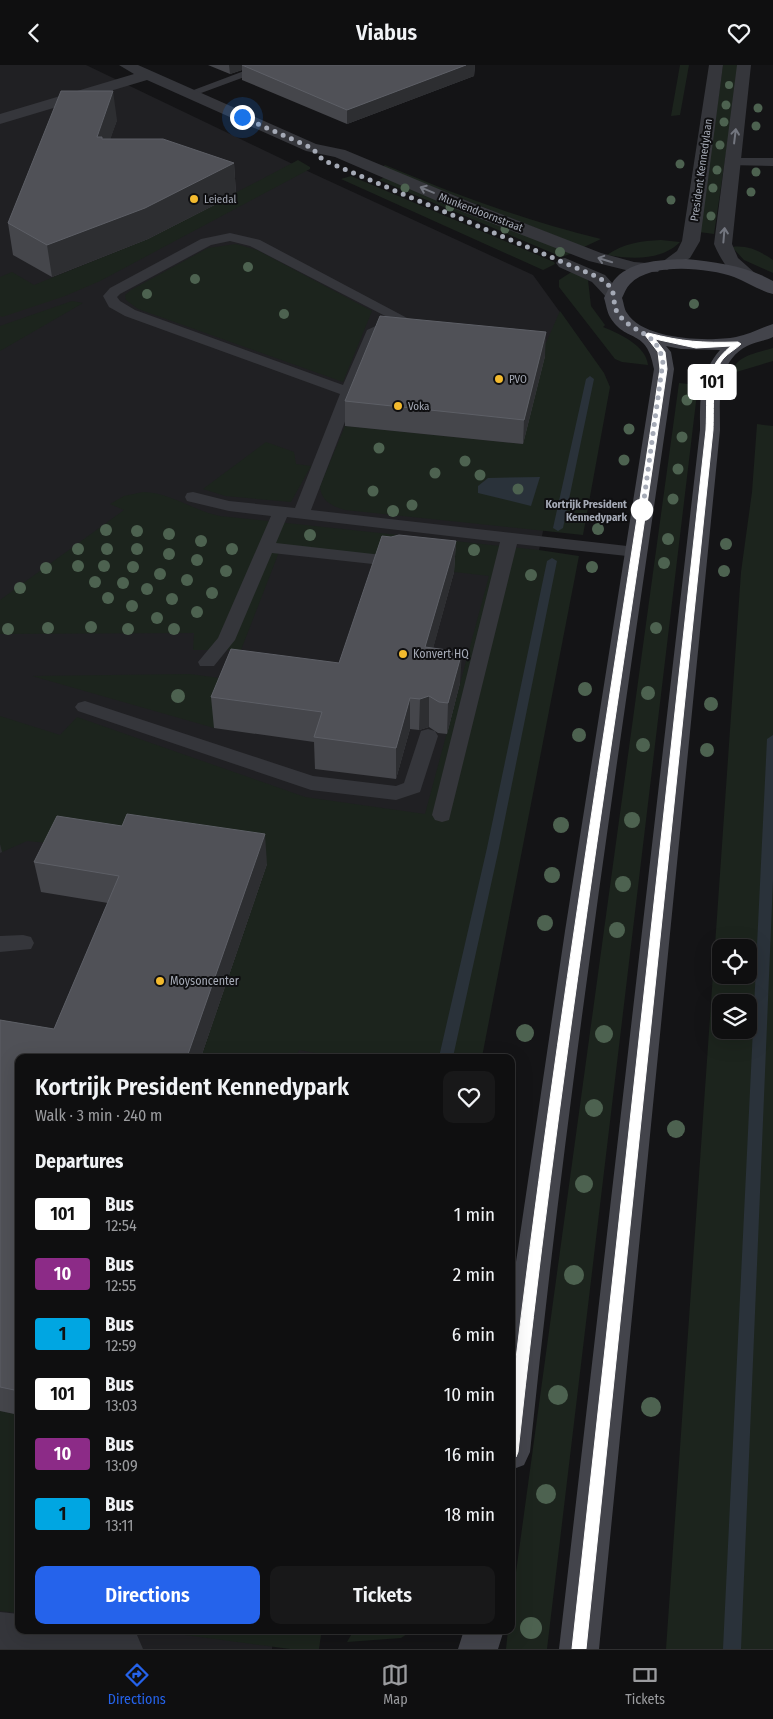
<!DOCTYPE html>
<html lang="en">
<head>
<meta charset="utf-8">
<style>
  :root { --surface:#0f0f10; --page:#181819; --text:#f1f3f6; --muted:#9b9c9f; --line:#2f2f30; --accent:#2563eb }
  body { margin:0; font-family:"Fira Sans Condensed",sans-serif; background:var(--page); color:var(--text); height:100vh; display:flex; flex-direction:column; font-size:19px; white-space:nowrap }
  * { box-sizing:border-box; margin:0 }
  p { font-size:16px; color:var(--muted) }
  .icon { flex:none; width:28px; height:28px; fill:none; stroke:currentColor; stroke-width:2; stroke-linecap:round; stroke-linejoin:round }
  .map { position:relative; flex:1; overflow:hidden }
  .drawer { position:absolute; left:15px; top:989px; width:500px; height:580px; display:flex; flex-direction:column; background:var(--surface); border-radius:10px; box-shadow:0 5px 20px #0002,0 0 0 1px var(--line) }
  .drawer>* { flex:none }
  .badge { padding:0 10px; border-radius:4px; font-size:18px; line-height:32px }
  .buttons { position:absolute; left:712px; top:874px; display:grid; gap:10px }
  .buttons a { display:grid; place-items:center; width:45px; height:45px; border-radius:10px; background:var(--surface); box-shadow:0 5px 20px #0002,0 0 0 1px var(--line); font-size:25px }
  .you { position:absolute; width:25px; height:25px; margin:-12px; border:4px solid #fff; border-radius:50%; background:#1a73e8; box-shadow:0 0 0 8px #1a73e833 }
  .map>.badge { position:absolute; translate:-50% -50%; box-shadow:0 0 0 2px #fff }
  h2 { padding:0 20px; font-size:19px; line-height:45px }
  .round { display:grid; place-items:center; flex:none; width:52px; height:52px; border-radius:10px; background:var(--page) }
  .headline { display:flex; align-items:center; justify-content:space-between; height:85px; padding:0 20px }
  h1 { font-size:24px; font-weight:600; line-height:38px }
  .button { display:flex; gap:10px; margin-top:auto; padding:10px 20px }
  .button a { flex:1; height:58px; border-radius:10px; background:var(--accent); color:#fff; font-size:20px; font-weight:600; line-height:58px; text-align:center }
  .button a+a { background:var(--page); color:var(--text) }
  ul { padding:0; list-style:none }
  li { display:flex; align-items:center; gap:15px; height:60px; padding:0 20px }
  li div { flex:1 }
  li b { display:block; font-size:19px }
  li em { font-style:normal }
  li .badge { min-width:55px; font-weight:700; text-align:center }
  header { display:flex; justify-content:space-between; align-items:center; height:65px; padding:0 20px; background:var(--surface); font-size:22px; font-weight:600 }
  .menu { display:flex; justify-content:space-around; align-items:center; height:70px; border-top:1px solid var(--line); background:var(--surface); font-size:14px; color:var(--muted) }
  .menu a { display:grid; justify-items:center; gap:2px }
  .menu .selected { color:var(--accent) }
  .map>svg:first-child { display:block }
</style>
</head>
<body>
<header><svg class="icon" aria-label="back" viewBox="0 0 24 24"><path d="M15 5l-7 7 7 7"/></svg>Viabus<svg class="icon" aria-label="heart" viewBox="0 0 24 24"><path d="M12 20l-8-8c-3-5 5-10 8-4 3-6 11-1 8 4z"/></svg></header>
<div class="map">
<svg width="773" height="1584" viewBox="0 0 773 1584">
  <rect width="100%" height="100%" fill="#141416"/>
  <path fill="#202023" d="M0,0H86L303,104L533,210L583,279L539,485L399,992H19V1565H274L272,1584H0Z"/>
  <path fill="#1c241d" fill-rule="evenodd" d="M680,0H689L680,50L671,51Z
    M723,0H739L714,169L699,167Z
    M298,95L310,102V104L100,216L65,231L2,252L0,251V212L12,207L34,220L148,174Z
    M385,100C456,130 527,156 601,174L584,182L382,102Z
    M351,111L554,197L555,199L543,205L341,114Z
    M385,112L572,188L562,192L379,115Z
    M661,175L680,177C661,196 632,194 607,190C624,178 641,176 661,175Z
    M236,179L257,185L372,246L343,317L138,244L126,235L125,230L131,225L208,183Z
    M732,182C748,180 760,186 773,195V208L744,195Z
    M573,206L588,215L591,241L605,260L603,262C618,268 646,280 648,300L622,297L615,294L559,222V215Z
    M72,236L83,238L0,286V261Z
    M560,246L604,308L610,322L583,470L345,445C332,441 321,436 320,421L345,361L523,379L450,271L546,278Z
    M773,283V296L733,308C733,291 760,287 773,283Z
    M679,318L698,320L547,1584H506L508,1565H511L513,1529Z
    M757,359L773,361V1584H666L741,507L752,427ZM721,882H749V910H721ZM721,938H749V965H721Z
    M266,377L294,387L296,399L311,401L291,437L225,431L203,424Z
    M143,427C169,427 194,446 220,451L539,485L579,491L482,992H336L299,985L296,992H201L267,799L27,776L2,787L0,784V651L60,670L77,652L305,732L425,749L489,511L279,487L241,585H193L194,568L0,569V535L124,445L110,439L124,431Z
    M190,609L234,615L214,663L32,611Z
    M0,1346L19,1350V1548L0,1546Z
    M148,1565H325L321,1570L319,1584H290Z
    M354,1565H413L401,1573L347,1577Z"/>
  <path fill="#2a323a" d="M540,412L531,441L478,428V421L488,413Z"/>
  <g fill="none" stroke-linecap="round" stroke-linejoin="round">
    <path fill="#2a323a" fill-rule="evenodd" d="M590,311L594,314L563,463L558,466L553,463L586,314Z
      M552,493L557,496L499,783L453,992H439L487,783L547,496Z
      M773,670V815L741,1584H723L767,674Z"/>
    <path fill="#35363b" fill-rule="evenodd" d="M260,0H277L193,31L189,32L183,29Z
      M732,93H773V101L728,100L726,97L728,94Z
      M230,168L260,175L409,254L378,271L311,445L636,482L642,483L645,487L642,491L636,492L517,479L449,755L442,757L435,755L432,750L500,477L287,452L276,478L391,491L397,492L400,496L397,500L391,501L272,488L235,575L214,601H200L198,597L218,573L271,451L229,446L187,436L185,432L187,428L193,427L229,436L295,443L340,329L125,251L109,242L103,231L110,223L201,174ZM230,176L250,181L391,254L367,265L343,320L135,245L120,236L117,232L120,229L211,180Z
      M85,636L313,711L396,721L404,718L421,666L428,664L435,666L438,671L420,727L396,735L311,725L78,646L75,642L78,638Z
      M23,870L31,872L34,878L31,884L0,887V871Z"/>
    <path fill="#35363b" fill-rule="evenodd" d="M119,0H138L316,79L345,85L470,137L601,188L634,197L658,199L661,203L658,207H634L589,196L458,145L335,92L306,86L147,15L0,59V49L134,9Z
      M565,193L605,210L622,229L619,233H607L592,217L559,202L556,198L559,194Z
      M0,1547L19,1549V1565H126L137,1570L143,1584H0Z"/>
    <path fill="#35363b" fill-rule="evenodd" d="M709,0H723L700,176L690,193L667,205L661,204L658,200L677,186L682,176Z
      M737,0H751L732,179L738,193L756,209L753,213C733,218 721,195 714,179Z"/>
    <path fill="#43444b" fill-rule="evenodd" d="M686,194C716,197 747,201 773,216V229C760,226 747,217 734,212C708,203 651,197 630,219C626,223 624,229 622,233C624,238 624,244 627,248C643,275 709,277 736,272C750,269 760,263 773,259V272C765,276 755,277 747,281C716,297 720,335 720,365L599,1584H559L700,365C700,334 699,309 720,285L681,284L666,281L671,287L674,304C622,664 567,1025 530,1387L524,1400L511,1405L512,1224L565,866L654,304C647,262 626,279 610,252C607,247 606,239 604,233C607,227 611,218 616,213C633,195 663,195 686,194Z
      M464,1565H504L498,1584H458Z"/>
  </g>
  <g fill="#4d6250">
    <circle cx="729" cy="20" r="4"/>
    <circle cx="726" cy="40" r="4.5"/>
    <circle cx="758" cy="43" r="4.5"/>
    <circle cx="724" cy="57" r="4.5"/>
    <circle cx="756" cy="61" r="4.5"/>
    <circle cx="720" cy="80" r="4.5"/>
    <circle cx="680" cy="99" r="4.5"/>
    <circle cx="717" cy="105" r="4.5"/>
    <circle cx="756" cy="107" r="4.5"/>
    <circle cx="405" cy="123" r="4.5"/>
    <circle cx="713" cy="123" r="4.5"/>
    <circle cx="751" cy="127" r="4.5"/>
    <circle cx="671" cy="135" r="4.5"/>
    <circle cx="450" cy="142" r="4.5"/>
    <circle cx="711" cy="151" r="4.5"/>
    <circle cx="505" cy="164" r="4.5"/>
    <circle cx="560" cy="187" r="5"/>
    <circle cx="248" cy="202" r="5"/>
    <circle cx="195" cy="214" r="5"/>
    <circle cx="147" cy="229" r="5"/>
    <circle cx="694" cy="239" r="5"/>
    <circle cx="284" cy="249" r="5"/>
    <circle cx="687" cy="335" r="5.5"/>
    <circle cx="629" cy="364" r="5.5"/>
    <circle cx="682" cy="372" r="5.5"/>
    <circle cx="379" cy="383" r="5.5"/>
    <circle cx="624" cy="395" r="5.5"/>
    <circle cx="465" cy="396" r="5.5"/>
    <circle cx="678" cy="404" r="5.5"/>
    <circle cx="435" cy="408" r="5.5"/>
    <circle cx="480" cy="410" r="5.5"/>
    <circle cx="518" cy="424" r="5.5"/>
    <circle cx="373" cy="426" r="5.5"/>
    <circle cx="673" cy="434" r="5.5"/>
    <circle cx="412" cy="440" r="5.5"/>
    <circle cx="393" cy="446" r="6"/>
    <circle cx="598" cy="464" r="6"/>
    <circle cx="106" cy="465" r="6"/>
    <circle cx="137" cy="466" r="6"/>
    <circle cx="169" cy="469" r="6"/>
    <circle cx="310" cy="470" r="6"/>
    <circle cx="668" cy="474" r="6"/>
    <circle cx="201" cy="476" r="6"/>
    <circle cx="726" cy="479" r="6"/>
    <circle cx="78" cy="484" r="6"/>
    <circle cx="107" cy="484" r="6"/>
    <circle cx="137" cy="484" r="6"/>
    <circle cx="232" cy="484" r="6"/>
    <circle cx="474" cy="485" r="6"/>
    <circle cx="169" cy="489" r="6"/>
    <circle cx="197" cy="495" r="6"/>
    <circle cx="664" cy="498" r="6"/>
    <circle cx="78" cy="501" r="6"/>
    <circle cx="104" cy="501" r="6"/>
    <circle cx="133" cy="502" r="6"/>
    <circle cx="592" cy="502" r="6"/>
    <circle cx="46" cy="503" r="6"/>
    <circle cx="226" cy="506" r="6"/>
    <circle cx="724" cy="506" r="6"/>
    <circle cx="160" cy="509" r="6"/>
    <circle cx="531" cy="510" r="6"/>
    <circle cx="187" cy="515" r="6"/>
    <circle cx="95" cy="517" r="6"/>
    <circle cx="123" cy="518" r="6"/>
    <circle cx="20" cy="523" r="6"/>
    <circle cx="147" cy="524" r="6"/>
    <circle cx="212" cy="528" r="6"/>
    <circle cx="108" cy="533" r="6"/>
    <circle cx="172" cy="534" r="6"/>
    <circle cx="132" cy="541" r="6"/>
    <circle cx="197" cy="547" r="6"/>
    <circle cx="157" cy="553" r="6"/>
    <circle cx="91" cy="562" r="6"/>
    <circle cx="48" cy="563" r="6"/>
    <circle cx="656" cy="563" r="6"/>
    <circle cx="8" cy="564" r="6"/>
    <circle cx="128" cy="564" r="6"/>
    <circle cx="174" cy="564" r="6"/>
    <circle cx="585" cy="624" r="7"/>
    <circle cx="648" cy="628" r="7"/>
    <circle cx="178" cy="631" r="7"/>
    <circle cx="711" cy="639" r="7"/>
    <circle cx="579" cy="670" r="7"/>
    <circle cx="643" cy="680" r="7"/>
    <circle cx="707" cy="685" r="7"/>
    <circle cx="632" cy="755" r="8"/>
    <circle cx="561" cy="760" r="8"/>
    <circle cx="552" cy="810" r="8"/>
    <circle cx="623" cy="819" r="8"/>
    <circle cx="545" cy="858" r="8"/>
    <circle cx="617" cy="865" r="8"/>
    <circle cx="525" cy="968" r="9"/>
    <circle cx="604" cy="969" r="9"/>
    <circle cx="594" cy="1043" r="9"/>
    <circle cx="676" cy="1064" r="9"/>
    <circle cx="584" cy="1119" r="9"/>
    <circle cx="574" cy="1210" r="10"/>
    <circle cx="558" cy="1330" r="10"/>
    <circle cx="651" cy="1342" r="10"/>
    <circle cx="546" cy="1429" r="10"/>
    <circle cx="531" cy="1563" r="11"/>
  </g>
  <path fill="#45464b" d="M208,0H475L474,11L347,59L242,15V5L230,9Z
    M117,55L110,74L234,98L236,129L148,174L52,212L13,190L8,158Z
    M545,291L523,379L345,361V336Z
    M456,476L454,507L433,583L460,618L447,669L438,668L429,662L419,665L410,664L396,714L315,704L314,677L214,663L211,632L339,598Z
    M34,797L267,799L201,992H19V1350L0,1346V955L54,964L108,838L41,827Z"/>
  <path fill="#2d2e31" d="M229,0H255H242V5L230,9Z
    M466,0H475L474,11L347,59V45Z
    M113,26L117,55L105,90L97,72Z
    M234,98L236,129L148,174L52,212L47,180Z
    M546,267L545,291L523,379L524,355Z
    M456,476L454,507L425,613V582Z
    M462,587L460,618L447,669L448,638Z
    M429,631V662L419,665L420,634Z
    M410,633V664L396,714V683Z
    M265,769L267,799L201,992H187Z
    M0,779L2,787L0,788Z"/>
  <path fill="#505157" stroke="#5d5f66" d="M243,0H466L347,45L242,0Z
    M61,26H113L97,72H102V74H163L234,98L145,143L47,180L8,158Z
    M380,251L546,267L524,355L345,336Z
    M399,470L456,476L425,582L462,587L448,638L439,637L429,631L420,634L410,633L396,683L314,672L322,647L211,632L231,584L339,598L382,471L391,472Z
    M127,749L265,769L187,992H19V1326L0,1322V955L54,964L119,811L34,797L57,751L122,761Z"/>
  <defs><path id="oneway-shaft" d="M-6 0H5M1.5-3L5.5 0L1.5 3" fill="none" stroke-width="1.6" stroke-linecap="round" stroke-linejoin="round" transform="scale(1.25)"/></defs>
  <g stroke="#73767f">
    <use href="#oneway-shaft" transform="translate(735 71) rotate(-83)"/>
    <use href="#oneway-shaft" transform="translate(427 125) rotate(-157)"/>
    <use href="#oneway-shaft" transform="translate(724 170) rotate(-85)"/>
    <use href="#oneway-shaft" transform="translate(605 195) rotate(-163)"/>
  </g>
  <path fill="#fff" stroke="#fff" d="M648,268C684,277 701,278 738,277L741,279C736,284 728,288 723,294C711,308 714,347 713,365L586,1584H572L706,365C708,329 701,306 731,281L696,283L655,274L665,287L667,304C614,664 557,1025 518,1387L516,1392L511,1393L507,1392L505,1387C546,1025 605,664 660,304L658,287L645,270Z"/>
  <g fill="none" stroke-linecap="round" stroke-linejoin="round">
    <path stroke="#a5aab6" stroke-width="5" stroke-dasharray="0 9" d="M242,52L312,83L323,95L586,207C596,211 610,217 613,228C615,236 613,242 619,250C635,270 656,265 663,296L642,449V445"/>
  </g>
  <g fill="#f3ba2e" stroke="#0f0f11" stroke-width="2">
    <circle cx="194" cy="134" r="5"/>
    <circle cx="499" cy="314" r="5"/>
    <circle cx="398" cy="341" r="5"/>
    <circle cx="403" cy="589" r="5"/>
    <circle cx="160" cy="916" r="5"/>
  </g>
  <circle fill="#fff" stroke="#fff" stroke-width="2.5" cx="642" cy="445" r="10"/>
  <g text-anchor="middle" stroke-width="4" stroke-linejoin="round" paint-order="stroke">
    <g font-size="11" fill="#a5aab6" stroke="#0f0f11">
      <text transform="translate(701 105) rotate(-82)" y="4">President Kennedylaan</text>
      <text transform="translate(481 147) rotate(21)" y="4">Munkendoornstraat</text>
    </g>
    <g font-size="11" fill="#a5aab6" stroke="#0f0f11" text-anchor="start">
      <text x="204" y="138">Leiedal</text>
      <text x="509" y="318">PVO</text>
      <text x="408" y="345">Voka</text>
    </g>
    <g font-size="11" font-weight="bold" fill="#a5aab6" stroke="#0f0f11" text-anchor="end">
      <text x="627" y="443">Kortrijk President<tspan x="627" dy="13">Kennedypark</tspan></text>
    </g>
    <g font-size="12" fill="#a5aab6" stroke="#0f0f11" text-anchor="start">
      <text x="413" y="593">Konvert HQ</text>
      <text x="170" y="920">Moysoncenter</text>
    </g>
  </g>
</svg>
<div class="buttons">
<a><svg class="icon" aria-label="locate" viewBox="0 0 24 24"><circle cx="12" cy="12" r="6"/><path d="M12 2v4M12 18v4M2 12h4M18 12h4"/></svg></a>
<a><svg class="icon" aria-label="layers" viewBox="0 0 24 24"><path d="M12 4l9 5-9 5-9-5zM3 14l9 5 9-5"/></svg></a>
</div>
<div class="you" style="left:242px;top:52px"></div>
<b class="badge" style="left:712px;top:317px;background:#fff;color:#111">101</b>
<section class="drawer">
<div class="headline"><div><h1>Kortrijk President Kennedypark</h1><p>Walk · 3 min · 240 m</p></div><a class="round"><svg class="icon" aria-label="heart" viewBox="0 0 24 24"><path d="M12 20l-8-8c-3-5 5-10 8-4 3-6 11-1 8 4z"/></svg></a></div>
<h2>Departures</h2>
<ul>
<li><span class="badge" style="background:#fff;color:#111">101</span><div><b>Bus</b><p>12:54</p></div><em>1 min</em></li>
<li><span class="badge" style="background:#8c2b87;color:#fff">10</span><div><b>Bus</b><p>12:55</p></div><em>2 min</em></li>
<li><span class="badge" style="background:#00a6e2;color:#111">1</span><div><b>Bus</b><p>12:59</p></div><em>6 min</em></li>
<li><span class="badge" style="background:#fff;color:#111">101</span><div><b>Bus</b><p>13:03</p></div><em>10 min</em></li>
<li><span class="badge" style="background:#8c2b87;color:#fff">10</span><div><b>Bus</b><p>13:09</p></div><em>16 min</em></li>
<li><span class="badge" style="background:#00a6e2;color:#111">1</span><div><b>Bus</b><p>13:11</p></div><em>18 min</em></li>
</ul>
<div class="button"><a>Directions</a><a>Tickets</a></div>
</section>
</div>
<nav class="menu">
<a class="selected"><svg class="icon" aria-label="directions" viewBox="0 0 24 24"><path d="M12 3l9 9-9 9-9-9zM9 14v-3h6M13 9l2 2-2 2"/></svg>Directions</a>
<a><svg class="icon" aria-label="map" viewBox="0 0 24 24"><path d="M3 6l6-2 6 2 6-2v14l-6 2-6-2-6 2zM9 4v14M15 6v14"/></svg>Map</a>
<a><svg class="icon" aria-label="tickets" viewBox="0 0 24 24"><path d="M3 7h18v10H3zM15 7v10"/></svg>Tickets</a>
</nav>
</body>
</html>
